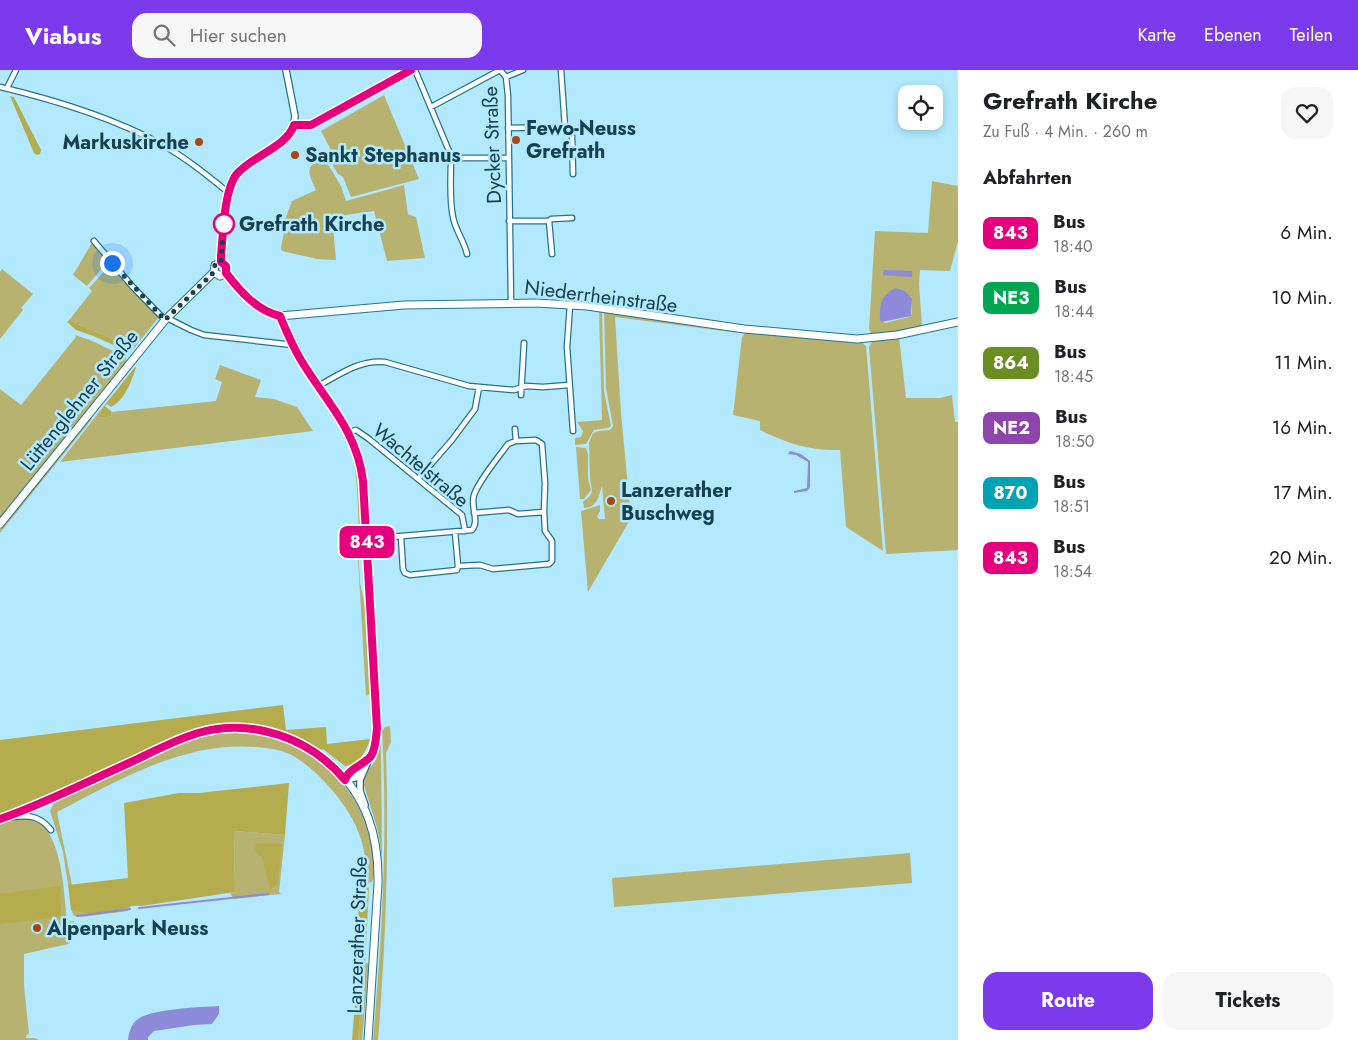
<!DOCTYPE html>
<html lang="de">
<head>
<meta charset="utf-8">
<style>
  :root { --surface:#fff; --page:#f6f6f6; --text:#202124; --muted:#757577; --accent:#7c3aed }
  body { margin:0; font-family:Jost,sans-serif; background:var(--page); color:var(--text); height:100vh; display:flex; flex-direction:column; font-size:19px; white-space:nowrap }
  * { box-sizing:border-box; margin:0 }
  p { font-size:16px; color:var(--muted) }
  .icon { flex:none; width:28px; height:28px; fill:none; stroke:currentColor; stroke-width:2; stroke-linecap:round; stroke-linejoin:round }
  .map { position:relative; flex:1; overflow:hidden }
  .details { display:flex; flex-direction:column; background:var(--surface); width:400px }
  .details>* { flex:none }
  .badge { padding:0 10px; border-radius:8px; font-size:18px; line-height:32px }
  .controls { position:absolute; left:898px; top:15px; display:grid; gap:10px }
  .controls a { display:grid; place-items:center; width:45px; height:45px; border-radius:10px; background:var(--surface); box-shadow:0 2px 8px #0003; font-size:25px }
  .you { position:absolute; width:25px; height:25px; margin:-12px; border:4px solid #fff; border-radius:50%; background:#1a73e8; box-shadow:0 0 0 8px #1a73e833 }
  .map>.badge { position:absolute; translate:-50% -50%; box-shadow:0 0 0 2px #fff }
  h2 { padding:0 25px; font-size:19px; line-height:45px }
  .round { display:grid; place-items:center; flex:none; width:52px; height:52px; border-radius:15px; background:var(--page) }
  .overview { display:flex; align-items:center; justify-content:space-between; height:85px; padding:0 25px }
  h1 { font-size:24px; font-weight:700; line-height:38px }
  .primary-button { display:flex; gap:10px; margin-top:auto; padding:10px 25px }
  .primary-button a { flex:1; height:58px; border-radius:15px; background:var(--accent); color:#fff; font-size:20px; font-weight:700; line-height:58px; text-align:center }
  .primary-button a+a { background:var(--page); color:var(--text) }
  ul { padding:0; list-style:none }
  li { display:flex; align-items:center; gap:15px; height:65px; padding:0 25px }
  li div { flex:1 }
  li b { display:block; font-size:19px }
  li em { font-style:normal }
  li .badge { min-width:55px; font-weight:700; text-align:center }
  header { display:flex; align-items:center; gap:30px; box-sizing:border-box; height:70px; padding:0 25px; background:var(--accent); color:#fff }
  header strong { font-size:24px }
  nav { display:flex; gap:28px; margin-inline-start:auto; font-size:18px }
  .search { width:350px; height:45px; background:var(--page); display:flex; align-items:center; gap:12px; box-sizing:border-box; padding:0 18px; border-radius:15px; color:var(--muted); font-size:19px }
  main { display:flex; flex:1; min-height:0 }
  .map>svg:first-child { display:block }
</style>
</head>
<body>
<header>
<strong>Viabus</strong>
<div class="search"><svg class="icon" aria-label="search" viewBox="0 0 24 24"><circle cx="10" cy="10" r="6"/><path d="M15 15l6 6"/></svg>Hier suchen</div>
<nav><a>Karte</a><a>Ebenen</a><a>Teilen</a></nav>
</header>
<main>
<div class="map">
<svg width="958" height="970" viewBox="0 0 958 970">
  <rect width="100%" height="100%" fill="#b2e9ff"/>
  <path fill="#b7b270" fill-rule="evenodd" d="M384,25L419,109L351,127L343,107L338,104L329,89L334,86L321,61Z
    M323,86L341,116L346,131L404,115L408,144L416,147L425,188L387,191L374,141L332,147L336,190L317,189L282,181L281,178L284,162L283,155L292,131L316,120C307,100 305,99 323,86Z
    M932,111L958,116V171L950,201L920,200L919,214L922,256L895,262L871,264L869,259L875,161L928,163ZM912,229V243L909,247L885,253L880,250V241Z
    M93,171L108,191L87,216L73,205Z
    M111,194L159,247L134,278L75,253L70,249L92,221L89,218Z
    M2,199L33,224L21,238L23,240L0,269V202Z
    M599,241L602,242L604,321L611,356L608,358L594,360L586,374L575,375V368L581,367L583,361L577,352L602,350Z
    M604,242L739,263L615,247L621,343L631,448L588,522L581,441L600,435V441L597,447L599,449H605L602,416C598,427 598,437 584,438L583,432L590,426L592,421L590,408L589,373L593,363L599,361L610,360L613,356L606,318Z
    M746,262L861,271L866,276L883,481L846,457L840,380C806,380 790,374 760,360V351L733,345L742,267Z
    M75,265L90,270L126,287L127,292L0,450V319L21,335L76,267Z
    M899,267L906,328H940L952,325L955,352H958V480L886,484L869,277L872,272Z
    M220,295L261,310L255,327L274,329L297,337L313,361L60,392L96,346L102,348L111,346L112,342L216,331L222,312L215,309Z
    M90,348L92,349L0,463V459Z
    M345,363C364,379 360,439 362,464H359C357,431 359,394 345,363Z
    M576,377L586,378L588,385V408L591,420L584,429H580Z
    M354,471L358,472L360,513L365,536L370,624L366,626L357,473Z
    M390,656L391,672L386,683C389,779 386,874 378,970H373C382,867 388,764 382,661L385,657Z
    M236,661C300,664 364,713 372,778C374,788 376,803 372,812L367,813C367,774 357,750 332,720C321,708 310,696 295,687C284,680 269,678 256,677C184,671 119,710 57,742L72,815H68L63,782L50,741L54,733C67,724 82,719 96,713C139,691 187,664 236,661Z
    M381,674L382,788L378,761L363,712L366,703L376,690Z
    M26,748C63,751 64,824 67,852L74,851C74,860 77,869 68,874L24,884V916L29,963L26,966V968H35L39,970H0V752Z
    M234,761L285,765L279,822L281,824L234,829L230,823L235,822Z
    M910,783L912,813L614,837L612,808Z
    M131,835L128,841L82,847L74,846L71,840C90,846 113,841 131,835Z
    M365,892L369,894L362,970H358Z"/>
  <path fill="#b5ac4e" d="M10,26L14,27L41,80L40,84L37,85L34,83Z
    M70,249L75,253L134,278L130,282L93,266L76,260L67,252Z
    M135,297L136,298C131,312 125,330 111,337L107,334L105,336L112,342L111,346L102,348L96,346Z
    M283,635L286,660L326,657L327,674L370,669C367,680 359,695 345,696L323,679L320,680L298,668L272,659L248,655H223L117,695L0,744V670Z
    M289,713L285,765L234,761L235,822L141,836C131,835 125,838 116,840C101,843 86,845 71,840L68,815L128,808L124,733L179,723H199Z
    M256,773L282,774L278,812L270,821L263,789L255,780Z
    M60,816L61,842L59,847L0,854V824Z
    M367,816L369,818L365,892L358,970H352L357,909L359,817Z"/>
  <path fill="#8d8ad9" d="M884,200L912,201V207L883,205Z
    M896,218L905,221L912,229L911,246L882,252L880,250C879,236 881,224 896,218Z
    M790,381L801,384L810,391V417L807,421L794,423V421L807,418L808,392L796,385L788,384Z
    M219,936V944L212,954L194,955L154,961L148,967V970H128C129,962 131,954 138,949C152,939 200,937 219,936Z"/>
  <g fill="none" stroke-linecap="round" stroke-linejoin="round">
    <path stroke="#8d8ad9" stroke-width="2" d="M139,838L268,824
      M77,846L130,839"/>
    <g stroke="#24738d" stroke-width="7">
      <path id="minor" d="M415,0L449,81L451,88C451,107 449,129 453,147C455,160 464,170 467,184
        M500,0L506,7L508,26L511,232
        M561,0L565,57H568L572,66L573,104
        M506,7L523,0
        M0,17C55,30 111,47 161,74C186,88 207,105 229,123
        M7,18L16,0
        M431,37L500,0
        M294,55H311L411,0
        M508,58L565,57
        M451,88H508
        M509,151H549L551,149L572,148
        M549,151L552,184
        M94,171L132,216L165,250
        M570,235L567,277L573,361
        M167,248L191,260L204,265L293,275
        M318,316C339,305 360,289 385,292L469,316L514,320L526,316L543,317L569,315
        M521,325L524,273
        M349,362L356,360L369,369L462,445L465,461
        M418,409L452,370L475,339L479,317
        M474,443L509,440L518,444L544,442
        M401,467L403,499L405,503L410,505L457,500L458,496L455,462
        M367,469L472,460C480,451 470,436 474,425C479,410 498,388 508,374L516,371L515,359
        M458,496L480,495L493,499L549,494L552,491V471L545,461L544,442L545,413L542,374L536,370L516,371
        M13,747C30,745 40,746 51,760"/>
    </g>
    <g stroke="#24738d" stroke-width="8">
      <path id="tertiary" d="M221,193L227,129L234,109L245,96L288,67L293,60L295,46L286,0
        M280,246L305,296L349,362L357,381L362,404L377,658L375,675L360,710V721L365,735
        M345,710L347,704L370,687
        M345,710L355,708L361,703"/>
    </g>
    <g stroke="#24738d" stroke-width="9">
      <path id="secondary" d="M214,202L215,195L221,193L226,196V203
        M214,202L220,206L226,203
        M226,203C240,221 257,241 280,246L404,235L536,233L587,236L744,259L857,269L897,265L958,252
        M0,454L165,250L214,202
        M0,749C44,734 87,712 129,693C152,682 175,670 199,663C246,650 295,663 331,694C367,727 379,766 378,814L368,970"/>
    </g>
    <use href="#minor" stroke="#fff" stroke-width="4.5"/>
    <use href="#tertiary" stroke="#fff" stroke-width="5.5"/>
    <use href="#secondary" stroke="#fff" stroke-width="7"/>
  </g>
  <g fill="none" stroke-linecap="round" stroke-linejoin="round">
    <g stroke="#fff" stroke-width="11">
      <path id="line" d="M0,749C44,734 86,712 129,693C151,683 174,670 198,663C252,648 309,667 345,710C349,698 364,695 371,686C376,678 376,667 377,658L363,411C357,362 329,335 304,295C294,280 287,263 280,246C257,241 240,221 226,203V196L221,192V186C223,165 224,121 236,105C250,87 287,77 294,55H311L411,0"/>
    </g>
    <use href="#line" stroke="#e6007e" stroke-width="8"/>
    <path stroke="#15404e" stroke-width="5" stroke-dasharray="0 9" d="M112,193L165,250L214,202C213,197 215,193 221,192L224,152V154"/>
  </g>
  <g fill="#aa470f" stroke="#b2e9ff" stroke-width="2">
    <circle cx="516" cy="70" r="5"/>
    <circle cx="199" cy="72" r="5"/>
    <circle cx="295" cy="85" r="5"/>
    <circle cx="611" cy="431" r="5"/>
    <circle cx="37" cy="858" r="5"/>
  </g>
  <circle fill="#fff" stroke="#e6007e" stroke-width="2.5" cx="224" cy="154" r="10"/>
  <g text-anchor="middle" stroke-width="5" stroke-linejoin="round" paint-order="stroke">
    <g font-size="20" font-weight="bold" fill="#15404e" stroke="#b2e9ff" text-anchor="start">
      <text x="526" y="65">Fewo-Neuss<tspan x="526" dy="23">Grefrath</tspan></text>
      <text x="189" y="79" text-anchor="end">Markuskirche</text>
      <text x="305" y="92">Sankt Stephanus</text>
      <text x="621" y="427">Lanzerather<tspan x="621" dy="23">Buschweg</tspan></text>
      <text x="47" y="865">Alpenpark Neuss</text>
    </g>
    <g font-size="20" fill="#15404e" stroke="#b2e9ff">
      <text transform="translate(492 75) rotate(-92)" y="7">Dycker Straße</text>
      <text transform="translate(601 226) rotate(7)" y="7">Niederrheinstraße</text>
      <text transform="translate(79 330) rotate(-51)" y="7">Lüttenglehner Straße</text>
      <text transform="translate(421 395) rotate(40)" y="7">Wachtelstraße</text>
      <text transform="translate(357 865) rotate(-88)" y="7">Lanzerather Straße</text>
    </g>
    <g font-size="20" font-weight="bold" fill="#15404e" stroke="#b2e9ff" text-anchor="start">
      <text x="239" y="161">Grefrath Kirche</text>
    </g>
  </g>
</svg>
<div class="controls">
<a><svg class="icon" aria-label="locate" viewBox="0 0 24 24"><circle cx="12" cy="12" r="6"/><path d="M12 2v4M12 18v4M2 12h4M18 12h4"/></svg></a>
</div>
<div class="you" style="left:112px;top:193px"></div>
<b class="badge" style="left:367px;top:472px;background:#e6007e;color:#fff">843</b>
</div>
<section class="details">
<div class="overview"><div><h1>Grefrath Kirche</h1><p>Zu Fuß · 4 Min. · 260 m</p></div><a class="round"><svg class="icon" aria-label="heart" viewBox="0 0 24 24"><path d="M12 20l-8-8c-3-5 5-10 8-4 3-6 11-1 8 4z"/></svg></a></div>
<h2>Abfahrten</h2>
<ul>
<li><span class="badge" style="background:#e6007e;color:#fff">843</span><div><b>Bus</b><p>18:40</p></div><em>6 Min.</em></li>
<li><span class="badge" style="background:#00a651;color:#fff">NE3</span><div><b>Bus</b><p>18:44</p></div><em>10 Min.</em></li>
<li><span class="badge" style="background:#6b8e23;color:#fff">864</span><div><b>Bus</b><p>18:45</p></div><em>11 Min.</em></li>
<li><span class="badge" style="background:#8e44ad;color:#fff">NE2</span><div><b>Bus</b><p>18:50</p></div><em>16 Min.</em></li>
<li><span class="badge" style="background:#00a3b4;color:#fff">870</span><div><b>Bus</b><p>18:51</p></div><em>17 Min.</em></li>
<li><span class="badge" style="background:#e6007e;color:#fff">843</span><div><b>Bus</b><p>18:54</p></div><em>20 Min.</em></li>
</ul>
<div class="primary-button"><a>Route</a><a>Tickets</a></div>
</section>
</main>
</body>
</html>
